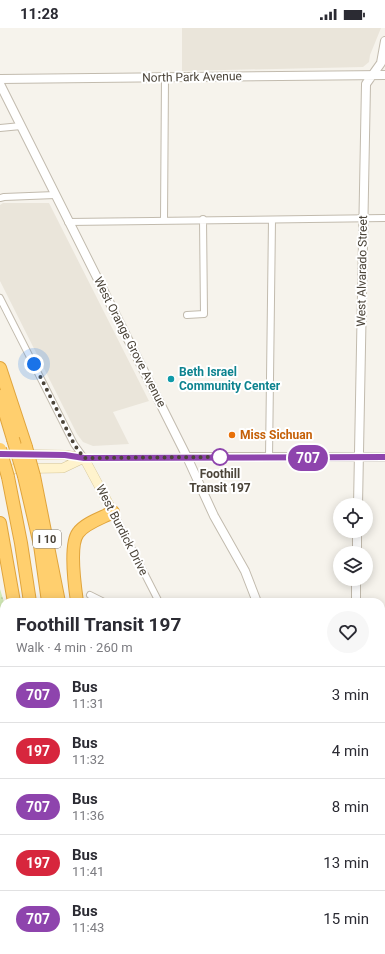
<!DOCTYPE html>
<html lang="en">
<head>
<meta charset="utf-8">
<style>
  :root { --surface:#fff; --page:#f7f7f7; --text:#2b2b33; --muted:#7c7c81; --line:#e1e1e2 }
  body { margin:0; font-family:Roboto,sans-serif; background:var(--page); color:var(--text); height:100vh; display:flex; flex-direction:column; font-size:15px; white-space:nowrap }
  * { box-sizing:border-box; margin:0 }
  p { font-size:13px; color:var(--muted) }
  .icon { flex:none; width:22px; height:22px; fill:none; stroke:currentColor; stroke-width:2; stroke-linecap:round; stroke-linejoin:round }
  .map { position:relative; flex:1; overflow:hidden }
  .panel { position:absolute; left:0px; top:570px; width:385px; height:356px; display:flex; flex-direction:column; background:var(--surface); border-radius:12px 12px 0 0; box-shadow:0 2px 10px #0003 }
  .panel>* { flex:none }
  .badge { padding:0 8px; border-radius:13px; font-size:14px; line-height:26px }
  .controls { position:absolute; left:333px; top:470px; display:grid; gap:8px }
  .controls a { display:grid; place-items:center; width:40px; height:40px; border-radius:50%; background:var(--surface); box-shadow:0 2px 10px #0003; font-size:20px }
  .you { position:absolute; width:20px; height:20px; margin:-10px; border:3px solid #fff; border-radius:50%; background:#1a73e8; box-shadow:0 0 0 6px #1a73e833 }
  .map>.badge { position:absolute; translate:-50% -50%; box-shadow:0 0 0 2px #fff }
  .round { display:grid; place-items:center; flex:none; width:42px; height:42px; border-radius:21px; background:var(--page) }
  .headline { display:flex; align-items:center; justify-content:space-between; height:68px; padding:0 16px }
  h1 { font-size:19px; font-weight:700; line-height:30px }
  ul { padding:0; list-style:none }
  li { display:flex; align-items:center; gap:12px; height:56px; padding:0 16px; border-top:1px solid var(--line) }
  li div { flex:1 }
  li b { display:block; font-size:15px }
  li em { font-style:normal }
  li .badge { min-width:44px; font-weight:700; text-align:center }
  .status { display:flex; justify-content:space-between; align-items:center; height:28px; padding:0 20px; background:var(--surface); direction:ltr }
  .status svg { height:11px; fill:currentColor }
  .map>svg:first-child { display:block }
</style>
</head>
<body>
<div class="status"><b>11:28</b><svg viewBox="0 0 49 12"><path d="M0 12V9h3v3zM5 12V6h3v6zM10 12V3h3v9zM15 12V0h3v12zM26 1h20v11H26zM47 4h2v5h-2z"/></svg></div>
<div class="map">
<svg width="385" height="926" viewBox="0 0 385 926">
  <defs>
    <pattern id="park-dots" width="8" height="8" patternUnits="userSpaceOnUse"><rect width="8" height="8" fill="#d2eab5"/><path d="M2 2h.1M6 6h.1" fill="none" stroke="#b6ca9c" stroke-width="1.8" stroke-linecap="round"/></pattern>
  </defs>
  <rect width="100%" height="100%" fill="#f6f3ec"/>
  <path fill="#eae5da" d="M182,0H381L370,27L369,34L363,39L182,43Z
    M3,175H49L149,373L113,384L129,416L93,418L83,414L77,406L0,253V177Z
    M381,643H385V794H381Z
    M381,815H385V920L381,907Z"/>
  <path fill="url(#park-dots)" d="M0,561L4,574V700L2,702L0,757Z"/>
  <g fill="none" stroke-linecap="round" stroke-linejoin="round">
    <path stroke="#a9d4f2" stroke-width="2" d="M0,591L4,609
      M0,850L4,813"/>
    <g stroke="#c2bbae" stroke-width="8">
      <path id="minor" d="M0,100L21,98
        M0,170L4,169L55,167
        M164,192L165,49
        M68,194L385,190
        M0,270L74,416L84,430L187,429
        M187,287L204,286L203,191
        M269,430L272,192
        M113,484L159,574
        M90,567L104,574
        M381,617H385
        M381,637H385
        M381,892L385,891
        M52,926L53,922
        M357,926L368,922"/>
    </g>
    <g stroke="#c2bbae" stroke-width="10">
      <path id="tertiary" d="M0,51L385,47
        M0,56L187,429L214,488L245,543L257,574
        M187,429H385
        M358,477L366,56L381,35L385,13
        M357,525V503
        M356,574V551
        M381,804H385
        M379,922L380,926"/>
    </g>
    <g stroke="#d6c79b" stroke-width="10">
      <path id="secondary" d="M0,426L65,427L84,430
        M84,430L113,484
        M0,441L63,440L84,430"/>
    </g>
    <g stroke="#e0a43c" stroke-width="14">
      <path id="motorway" d="M0,340L26,419
        M0,368L13,411
        M24,448L40,517L48,574
        M34,448L59,574
        M8,449L21,515L30,574
        M0,495L14,574
        M77,574C75,560 69,517 78,505C85,495 102,490 113,484
        M6,926L7,922
        M16,926L17,922
        M30,926L31,922"/>
    </g>
    <use href="#minor" stroke="#fff" stroke-width="6"/>
    <use href="#tertiary" stroke="#fff" stroke-width="8"/>
    <use href="#secondary" stroke="#fff3cd" stroke-width="9"/>
    <use href="#motorway" stroke="#ffcf6e" stroke-width="12"/>
    <g stroke="#e0a43c" stroke-width="14" stroke-linecap="butt">
      <path id="motorway-bridge" d="M13,411L24,448
        M26,419L34,448
        M0,421L8,449"/>
    </g>
    <use href="#motorway-bridge" stroke="#ffcf6e" stroke-width="12"/>
  </g>
  <g fill="none" stroke-linecap="round" stroke-linejoin="round">
    <g stroke="#fff" stroke-width="9">
      <path id="line" d="M0,426L65,427L84,430L385,429"/>
    </g>
    <use href="#line" stroke="#8e44ad" stroke-width="6"/>
    <path stroke="#4b4439" stroke-width="4" stroke-dasharray="0 7.2" d="M34,336L74,416L84,430L220,429"/>
  </g>
  <circle fill="#0f9aa8" stroke="#fff" stroke-width="1.5" cx="171" cy="351" r="4"/>
  <circle fill="#e8710a" stroke="#fff" stroke-width="1.5" cx="232" cy="407" r="4"/>
  <circle fill="#fff" stroke="#8e44ad" stroke-width="2" cx="220" cy="429" r="8"/>
  <g text-anchor="middle" stroke-width="4" stroke-linejoin="round" paint-order="stroke">
    <rect fill="#fff" stroke="#817c74" stroke-width="1" x="33" y="502" width="28" height="18" rx="3"/>
    <g font-size="11" font-weight="bold" fill="#4b4439">
      <text x="47" y="515">I 10</text>
    </g>
    <g font-size="12" fill="#4b4439" stroke="#fff">
      <text transform="translate(192 49) rotate(-1)" y="4">North Park Avenue</text>
      <text transform="translate(362 243) rotate(-89)" y="4">West Alvarado Street</text>
      <text transform="translate(130 314) rotate(63)" y="4">West Orange Grove Avenue</text>
      <text transform="translate(122 502) rotate(63)" y="4">West Burdick Drive</text>
    </g>
    <g font-size="12" font-weight="bold" fill="#0d838f" stroke="#fff" text-anchor="start">
      <text x="179" y="348">Beth Israel<tspan x="179" dy="14">Community Center</tspan></text>
    </g>
    <g font-size="12" font-weight="bold" fill="#c56008" stroke="#fff" text-anchor="start">
      <text x="240" y="411">Miss Sichuan</text>
    </g>
    <g font-size="12" font-weight="bold" fill="#4b4439" stroke="#fff">
      <text x="220" y="450">Foothill<tspan x="220" dy="14">Transit 197</tspan></text>
    </g>
  </g>
</svg>
<div class="controls">
<a><svg class="icon" aria-label="locate" viewBox="0 0 24 24"><circle cx="12" cy="12" r="6"/><path d="M12 2v4M12 18v4M2 12h4M18 12h4"/></svg></a>
<a><svg class="icon" aria-label="layers" viewBox="0 0 24 24"><path d="M12 4l9 5-9 5-9-5zM3 14l9 5 9-5"/></svg></a>
</div>
<div class="you" style="left:34px;top:336px"></div>
<b class="badge" style="left:308px;top:430px;background:#8e44ad;color:#fff">707</b>
<section class="panel">
<div class="headline"><div><h1>Foothill Transit 197</h1><p>Walk · 4 min · 260 m</p></div><a class="round"><svg class="icon" aria-label="heart" viewBox="0 0 24 24"><path d="M12 20l-8-8c-3-5 5-10 8-4 3-6 11-1 8 4z"/></svg></a></div>
<ul>
<li><span class="badge" style="background:#8e44ad;color:#fff">707</span><div><b>Bus</b><p>11:31</p></div><em>3 min</em></li>
<li><span class="badge" style="background:#d7263d;color:#fff">197</span><div><b>Bus</b><p>11:32</p></div><em>4 min</em></li>
<li><span class="badge" style="background:#8e44ad;color:#fff">707</span><div><b>Bus</b><p>11:36</p></div><em>8 min</em></li>
<li><span class="badge" style="background:#d7263d;color:#fff">197</span><div><b>Bus</b><p>11:41</p></div><em>13 min</em></li>
<li><span class="badge" style="background:#8e44ad;color:#fff">707</span><div><b>Bus</b><p>11:43</p></div><em>15 min</em></li>
</ul>
</section>
</div>
</body>
</html>
